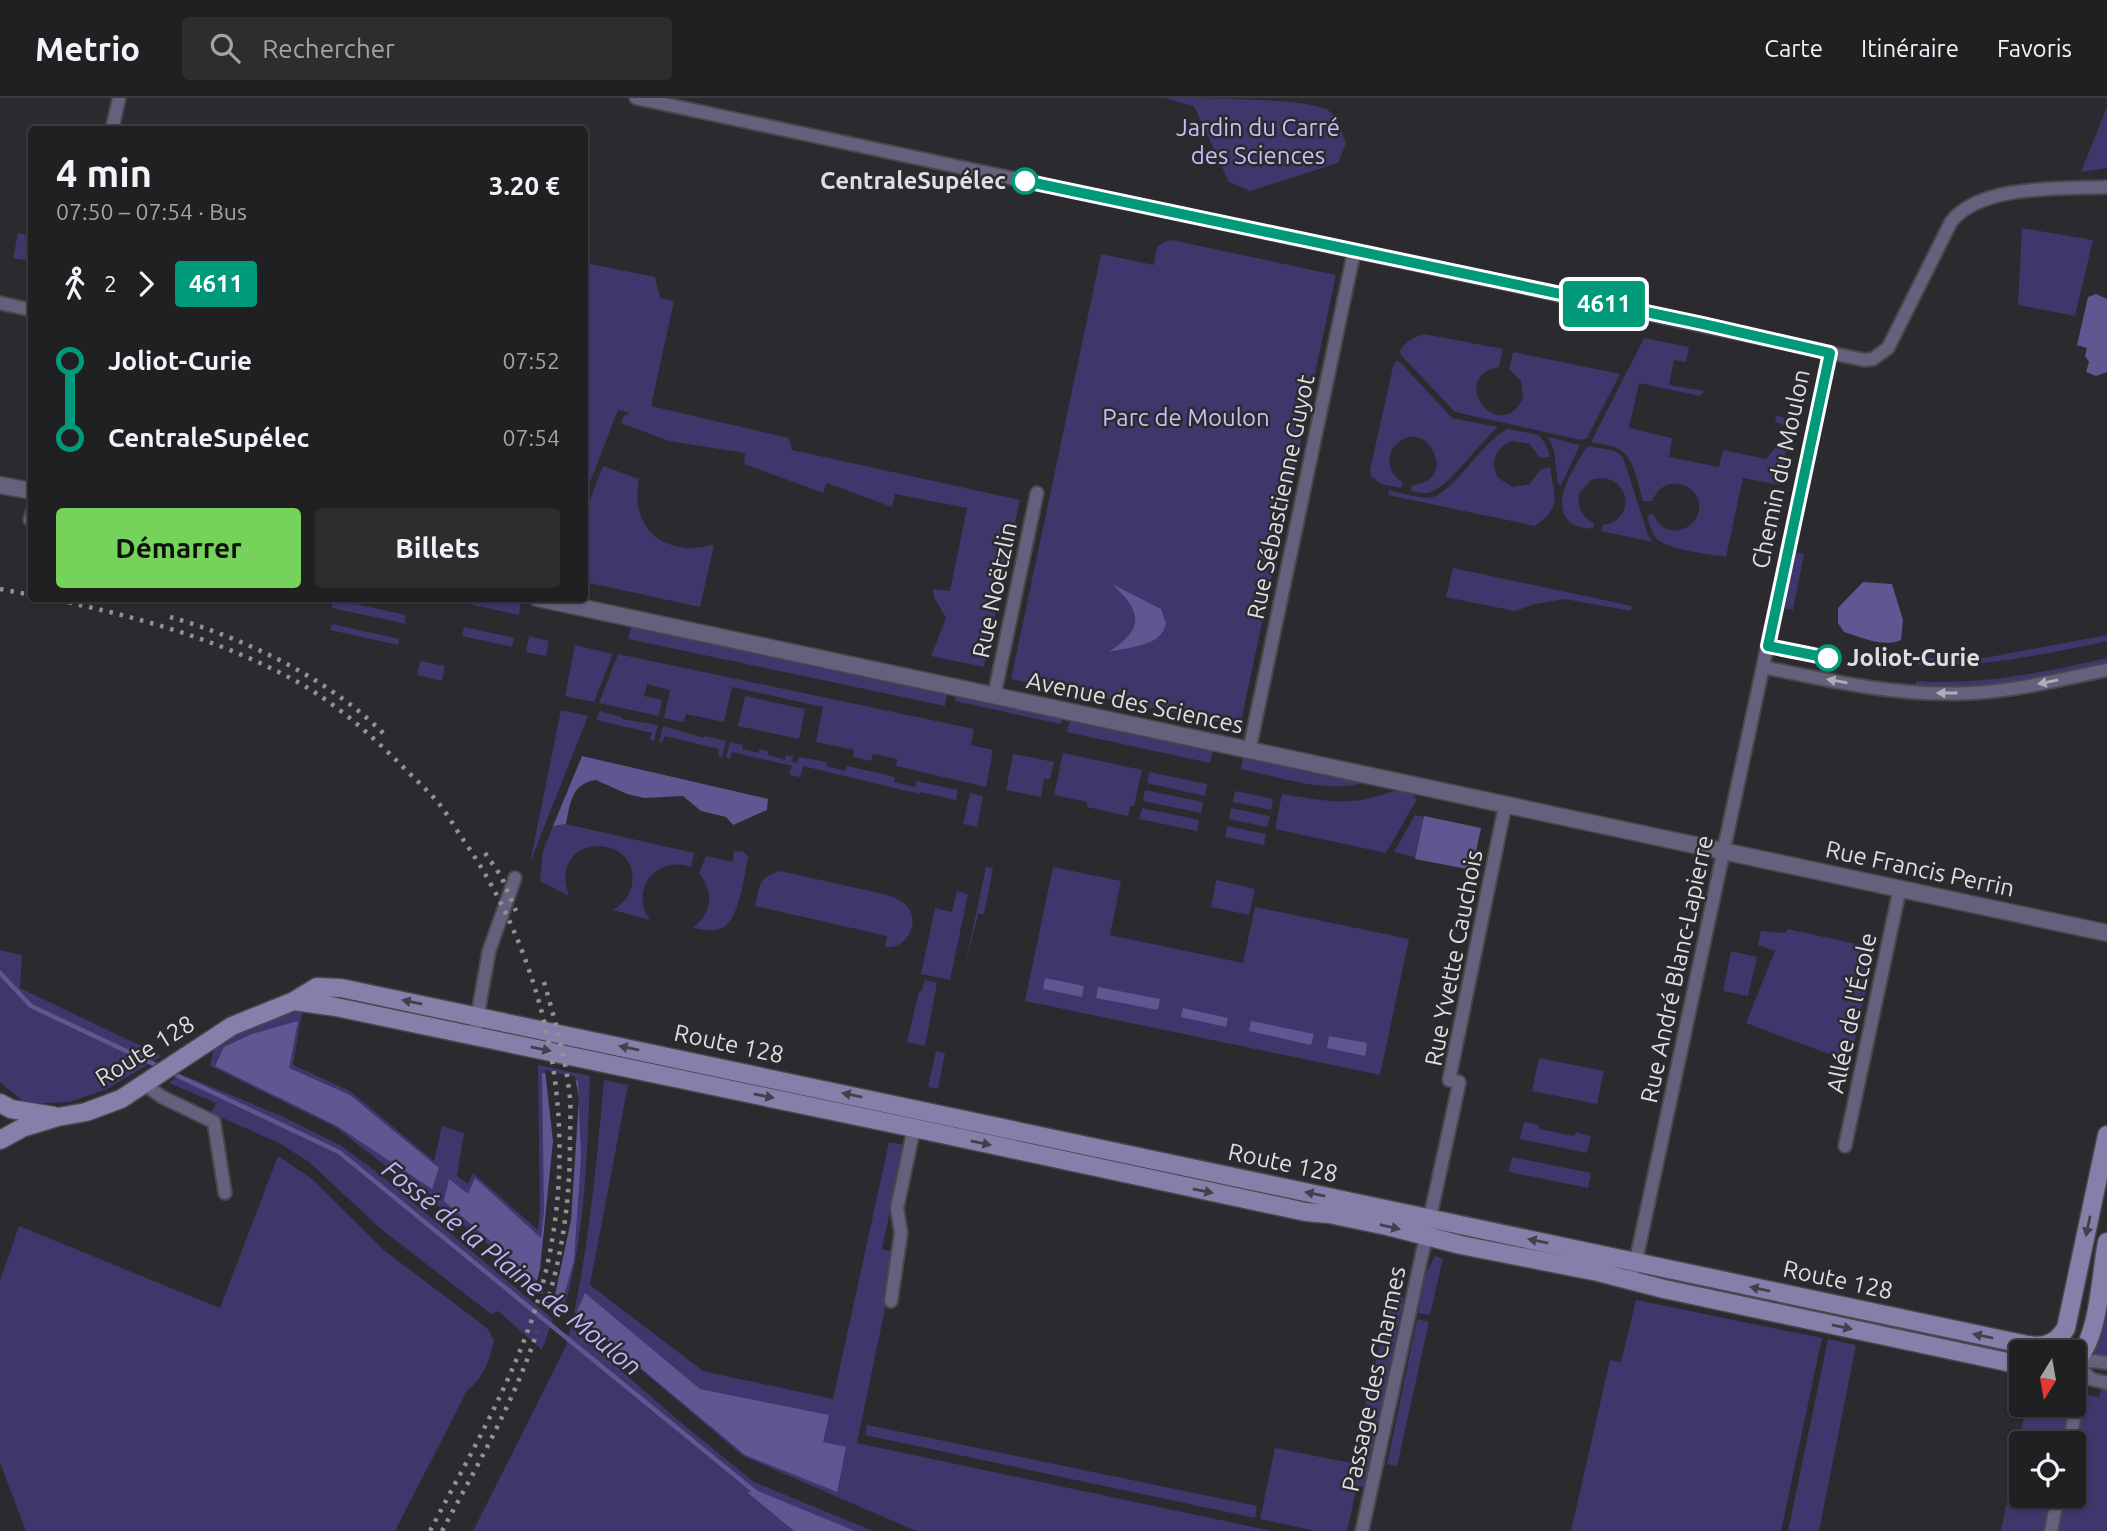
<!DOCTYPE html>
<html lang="fr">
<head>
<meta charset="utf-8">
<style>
  :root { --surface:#202022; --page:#2d2d2f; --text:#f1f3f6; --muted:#a2a3a5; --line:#3d3e40; --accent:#75d25b }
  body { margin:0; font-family:Ubuntu,sans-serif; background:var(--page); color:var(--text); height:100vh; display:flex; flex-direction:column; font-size:26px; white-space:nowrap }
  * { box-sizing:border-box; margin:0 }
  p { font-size:23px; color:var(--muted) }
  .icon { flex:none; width:38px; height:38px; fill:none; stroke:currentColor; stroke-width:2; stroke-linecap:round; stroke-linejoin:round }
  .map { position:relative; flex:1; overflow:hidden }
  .sheet { position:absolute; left:28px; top:28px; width:560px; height:476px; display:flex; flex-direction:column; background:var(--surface); border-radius:7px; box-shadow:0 2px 5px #0004,0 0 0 2px var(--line) }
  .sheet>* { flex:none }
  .badge { padding:0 14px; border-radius:5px; font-size:24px; line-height:46px }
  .needle { width:46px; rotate:191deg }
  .buttons { position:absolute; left:2009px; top:1242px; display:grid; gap:14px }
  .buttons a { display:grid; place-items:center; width:77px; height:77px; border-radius:7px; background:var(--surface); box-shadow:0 2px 5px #0004,0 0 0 2px var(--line); font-size:35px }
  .map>.badge { position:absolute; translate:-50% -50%; box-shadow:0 0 0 4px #fff }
  .legs { display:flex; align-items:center; gap:10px; height:77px; padding:0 28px; font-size:23px }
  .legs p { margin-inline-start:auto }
  .headline { display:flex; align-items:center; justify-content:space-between; height:119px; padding:0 28px }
  h1 { font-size:38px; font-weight:700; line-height:52px }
  .primary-button { display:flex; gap:14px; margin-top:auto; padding:14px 28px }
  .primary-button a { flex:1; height:80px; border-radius:7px; background:var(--accent); color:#111; font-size:28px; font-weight:700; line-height:80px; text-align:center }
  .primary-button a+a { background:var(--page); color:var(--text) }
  ul { padding:0 28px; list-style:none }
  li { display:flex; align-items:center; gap:24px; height:77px; font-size:26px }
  li i { display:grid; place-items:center; width:10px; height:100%; margin:0 9px; background:currentColor }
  li i::after { content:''; width:18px; height:18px; margin:-9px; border:5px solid; border-radius:50%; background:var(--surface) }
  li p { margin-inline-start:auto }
  li:first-child i { background:linear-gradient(#0000 50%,currentColor 0) }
  li:last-child i { background:linear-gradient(currentColor 50%,#0000 0) }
  header { display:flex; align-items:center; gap:42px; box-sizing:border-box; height:98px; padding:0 35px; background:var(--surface); border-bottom:2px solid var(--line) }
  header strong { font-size:33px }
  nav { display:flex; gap:38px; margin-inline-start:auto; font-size:24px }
  .search { width:490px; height:63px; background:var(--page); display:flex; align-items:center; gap:18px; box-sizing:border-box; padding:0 24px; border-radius:7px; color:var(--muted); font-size:26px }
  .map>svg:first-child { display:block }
</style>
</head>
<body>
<header>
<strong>Metrio</strong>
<div class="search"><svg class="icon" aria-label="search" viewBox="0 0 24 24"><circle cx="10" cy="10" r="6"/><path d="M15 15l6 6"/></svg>Rechercher</div>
<nav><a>Carte</a><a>Itinéraire</a><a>Favoris</a></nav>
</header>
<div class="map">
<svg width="2107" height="1433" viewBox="0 0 2107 1433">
  <rect width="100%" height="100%" fill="#2b2a2e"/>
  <path fill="#3f366b" d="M1164,0C1196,0 1306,0 1328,12C1338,20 1341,33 1346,45L1338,65L1250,93L1229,84L1194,8Z
    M2107,9V70L2081,74Z
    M2022,130L2093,142L2075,218L2018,207Z
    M18,135L31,138V163L13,160Z
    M1172,142L1336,177L1240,628L1011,581L1101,156L1154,167L1157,149L1166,143Z
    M585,165L655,179L660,200L674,203L651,308L789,340L792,352L1020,402L984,569L931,558L946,520L934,499L933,491L950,493L967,410L895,396L892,409L827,385L823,395L744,366L745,355L669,343L621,325L624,318L630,315L618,312L585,397Z
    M1424,236L1503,251L1499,269C1446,279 1500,349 1523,300L1521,283L1509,271L1513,254L1620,276L1587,340L1581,342L1455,314L1401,257L1400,253C1405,244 1414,239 1424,236Z
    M1644,240L1689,249L1686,264L1674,262L1669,287L1704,293L1700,298L1639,285L1629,330L1672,340L1669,359L1719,369L1723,352L1766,361L1788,334L1785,328L1775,323L1776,318L1783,319L1790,332L1779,387L1743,380L1726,459C1708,456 1666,452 1655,439C1651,433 1649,425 1647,418L1653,416C1670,453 1716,420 1693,393C1688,388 1680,385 1672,386C1662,387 1656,394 1652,403H1643C1638,386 1634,355 1614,349C1606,346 1598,346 1591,344Z
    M1396,263L1400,264L1452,320L1498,329C1479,345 1452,385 1433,393C1426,397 1418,394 1411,393L1412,387C1461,383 1426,316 1396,347C1391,352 1388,360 1390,367C1391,375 1396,380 1403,384L1401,390L1381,386L1371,378L1370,372L1393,269Z
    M1508,331L1539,337L1546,347L1550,359L1540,360L1530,346L1513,343C1495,349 1490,364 1498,380L1513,389L1530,386L1540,372L1550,369C1554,397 1563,409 1535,428L1388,397L1389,392C1401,395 1414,399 1427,400C1451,401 1482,342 1508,331Z
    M1548,339L1580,347L1561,387L1558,386L1554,352Z
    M1589,348L1615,353L1623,359L1648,437L1653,444L1601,433L1603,427C1640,422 1628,370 1591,382L1579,396C1577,410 1582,419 1594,425L1593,431C1586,430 1576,429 1571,425C1548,405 1575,370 1585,351Z
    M603,368L639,381C632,416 647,446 686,450C695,451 705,448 714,447L700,509L585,484V415Z
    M1794,454L1804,456L1793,512L1783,510Z
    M1453,470L1632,508L1631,513L1565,501L1535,506L1515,513L1446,499Z
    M333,501L406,517L404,524L407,526L332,510Z
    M469,501H503L521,504L519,517L468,506Z
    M332,526L399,541L398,547L330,532Z
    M464,529L514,540L512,549L462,538Z
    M631,529L947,595L945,608L628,541Z
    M2107,537V543C2044,557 1983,569 1918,567L1919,560H1984Z
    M529,538L549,543L546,558L526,554Z
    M575,547L613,556L594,604L565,598Z
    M618,556L974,631L971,647L993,652L986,689L896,668L897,661L873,656L871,663L853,659L854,652L816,644L823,609L732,589L724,624L686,616L684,624L664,620L670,592L647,586L644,598L662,602L659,618L599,605Z
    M2107,560V567L2009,586L1966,590L1915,589L1916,583C1981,588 2044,574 2107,560Z
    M420,563L445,568L442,583L417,577Z
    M956,597L1063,620L1061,626L955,603Z
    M745,598L805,611L799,641L738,628Z
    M561,612L588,618L530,765Z
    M600,613L621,619L622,621L658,627L654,643L650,642L652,635L596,622Z
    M1070,621L1213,652L1210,665L1067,634Z
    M663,628L704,640L705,638L726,643L722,659L718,658L719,651L665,638L662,645L659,644Z
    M730,644L743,647L742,651L758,655L760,651L768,653V657L785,662L786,657L793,658L792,664L797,665L799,659L827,664L826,668L845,673L847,668L895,679L894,684L915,689L916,683L958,692L956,702L921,694L920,696L803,668L800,679L789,677L792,668L732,654L730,661L726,659Z
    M1063,655L1142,672L1134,708H1130L1128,718L1087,709V704L1054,697Z
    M1013,656L1054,664L1050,681H1044L1041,699L1006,692Z
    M1243,658L1367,684C1327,697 1280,679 1241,671Z
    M1149,674L1207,686L1205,698L1147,685Z
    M1402,689L1418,693L1414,699L1417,701L1386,755L1275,731L1282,696C1331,704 1355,710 1402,689Z
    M1145,692L1203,704L1201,715L1143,703Z
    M1235,693L1273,701L1271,712L1233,704Z
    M970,695L983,698L977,729L963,726Z
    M1142,710L1199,722L1197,733L1139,721Z
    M1231,710L1270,718L1267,729L1229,721Z
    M1415,717L1424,719L1415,759L1394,754Z
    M566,726L694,755L691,769C656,757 629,792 650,822L613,812C623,806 630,798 632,786C640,733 546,735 569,798L540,783L543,753L553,728Z
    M1227,728L1266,736L1264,747L1225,739Z
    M734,753L744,754L748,759C744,777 740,824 720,831C711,834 701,831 692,830C713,816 714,793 699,775L706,758L733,764Z
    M986,769L993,770L984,816H978L964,873Z
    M1053,769L1121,783L1110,837L1243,865L1255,809L1409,841L1380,977L1025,903Z
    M780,773L888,797C893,799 900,802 904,805C923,821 908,852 885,849L887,838L755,808C760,787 757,780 780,773Z
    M1216,782L1255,791L1249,817L1211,809Z
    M957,793L968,796L950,882L921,876L935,810L952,814Z
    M1787,831L1875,850L1850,964L1746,925L1775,853L1758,847L1761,833L1786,835Z
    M0,852L22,857L20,890L162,958L107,991L70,1004L26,1006L0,984Z
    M1731,853L1757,859L1748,898L1723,893Z
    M925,882L937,885L925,948L907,944L919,893H922Z
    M291,914H302L293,967L350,993L434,1063L442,1028L464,1035L457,1078L468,1086L473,1075L538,1132L540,1112L538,967L590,978C587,1055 586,1135 564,1210L479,1139L335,1029L210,968L215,943L278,917Z
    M936,953L945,955L938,991L928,989Z
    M1539,960L1604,973L1597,1006L1532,993Z
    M188,979L281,1018L340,1047L379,1076L553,1221L542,1252L498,1213L491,1216L381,1131L309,1064L279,1045L211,1015L216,1005L169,985L175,980Z
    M604,982L628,987L590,1187L703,1273L833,1301L889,1044L904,1047L882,1151L893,1154L883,1200L887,1201L857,1345L1272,1433H916L743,1358L574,1215C590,1138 597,1060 604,982Z
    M1524,1024L1539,1027V1031L1574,1038L1576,1034L1591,1038L1587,1055L1520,1041Z
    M278,1058L312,1081L385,1153L487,1230L494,1242C490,1262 484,1279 467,1293L395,1433H26L0,1365V1183L19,1128L220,1210Z
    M1512,1059L1591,1075L1588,1090L1509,1074Z
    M1435,1158L1443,1160L1430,1217L1418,1215L1425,1177Z
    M1675,1177L1831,1210L1828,1222L1673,1189Z
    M2107,1193V1260L2093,1257Z
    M1392,1197L1404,1200L1364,1389L1357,1388L1347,1433H1316L1260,1421L1275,1350L1351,1365Z
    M1636,1202L1822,1240L1781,1433H1571L1610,1262L1621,1264Z
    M1850,1215L1987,1243L1985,1255L1847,1226Z
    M1417,1221L1429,1224L1397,1368L1387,1366Z
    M571,1229L679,1323L754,1384L873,1433H473L566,1248Z
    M1828,1241L1856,1247L1819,1433H1788Z
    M2102,1288L2107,1289V1433H2057L2064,1398H2074V1352L2085,1297L2099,1299Z
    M2026,1307H2071L2062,1346H2021V1355L2017,1354Z
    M867,1327L1257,1408L1255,1420L865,1337Z
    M2015,1378L2021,1379V1398H2053L2046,1433H2001L2006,1407L2010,1408Z"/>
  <path fill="#5f5792" d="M2096,196L2107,201V274L2096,278L2086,274L2089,264L2085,258L2087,250L2077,247L2088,199Z
    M1863,484L1892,486L1903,522L1901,542C1885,550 1860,539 1844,534L1838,525V510Z
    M1112,486L1161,511L1166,526C1161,549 1128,549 1109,554C1145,530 1142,514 1112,486Z
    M582,658L768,701L767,712L733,727L726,719L701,713L683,698L644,700L627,696L596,682C572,685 570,705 566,726L553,728Z
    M1424,718L1481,730L1472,772L1415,761Z
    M1045,880L1084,888L1082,899L1043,891Z
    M1098,889L1160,901L1158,912L1096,900Z
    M1183,910L1228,920L1226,929L1181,919Z
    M298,923L289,970L350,997L439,1070L432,1091L337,1028L215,968L224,949L252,936Z
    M1251,923L1314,936L1311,947L1249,933Z
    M1329,938L1367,945L1365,958L1327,950Z
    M542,975L578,983L581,1059L574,1163L562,1204L444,1103L449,1081L468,1096L475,1080L541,1140L544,1113Z
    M585,1195L700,1291L829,1317L823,1344L846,1349L837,1394L745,1357L576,1216Z
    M758,1393L855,1433H794L747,1394Z"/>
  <path fill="#2b2a2e" d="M545,972L575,979L579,1000L571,1122L554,1202L536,1186L540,1171L553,1043Z"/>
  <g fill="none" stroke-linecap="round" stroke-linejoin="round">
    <path stroke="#5f5792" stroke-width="4.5" d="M0,875L31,908L158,968
      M172,975L339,1054L759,1397"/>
    <g stroke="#48474b" stroke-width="16">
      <path id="minor" d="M636,0L1864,262L1873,261L1888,250L1951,124C1980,86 2062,91 2107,89
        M112,32L119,0
        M0,205L32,212
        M30,422L32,415
        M1763,569C1830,583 1902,599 1970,595C2016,593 2062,581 2107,572
        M994,598L1037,395
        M1249,653L1354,154
        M474,938L489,853L515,780
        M144,986L162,999L214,1024L225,1095
        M1845,1048L1900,790
        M1634,1172L1830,255
        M891,1203L901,1135L897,1110L914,1030
        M2074,1265L2095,1263L2107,1265
        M2075,1266L2091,1281L2107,1285
        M2069,1346L2080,1291L2074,1266
        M1362,1433L1459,986V984L1449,982L1505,708
        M2051,1433L2058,1398"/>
    </g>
    <g stroke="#48474b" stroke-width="19">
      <path id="tertiary" d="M0,387L32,393
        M537,500L2107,835"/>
    </g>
    <g stroke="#48474b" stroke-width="21">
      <path id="secondary" d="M294,903L336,909L914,1030L1306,1114L1329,1116L1387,1128L1461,1147L1598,1174L1664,1191L2021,1267
        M0,1005L11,1011L54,1018
        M0,1042L22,1030L58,1019L86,1014L121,1001L232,928L294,903L317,889L341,890L2018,1245C2039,1250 2054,1250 2066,1230L2107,1037
        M2074,1265C2100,1240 2100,1179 2107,1144"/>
    </g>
    <use href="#minor" stroke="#64617c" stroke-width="12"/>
    <use href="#tertiary" stroke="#64617c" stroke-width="16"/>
    <use href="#secondary" stroke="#8480aa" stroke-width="18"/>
    <path stroke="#929194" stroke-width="4.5" stroke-dasharray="3.5 7" stroke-linecap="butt" d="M0,491L32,497
      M48,500C134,518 216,540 294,582C333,603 369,635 400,666C412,678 424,689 435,701C445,712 452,725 460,737C542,853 576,1002 552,1143C535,1247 478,1341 430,1433
      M170,519C247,541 332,582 388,640
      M485,755L501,778L516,813
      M544,884C555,922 566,961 570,1000C571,1014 570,1029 570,1043C570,1100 563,1154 546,1208
      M442,1433C477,1368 514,1304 537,1234"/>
  </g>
  <defs><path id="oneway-solid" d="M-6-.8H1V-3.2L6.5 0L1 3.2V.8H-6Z" transform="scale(1.75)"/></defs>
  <g fill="#aeadb9">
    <use href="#oneway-solid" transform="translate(1837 583) rotate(-170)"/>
    <use href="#oneway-solid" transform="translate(2048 584) rotate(168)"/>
    <use href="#oneway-solid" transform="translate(1947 595) rotate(-180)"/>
  </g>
  <g fill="#41404d">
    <use href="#oneway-solid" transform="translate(412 904) rotate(-168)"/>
    <use href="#oneway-solid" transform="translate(629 950) rotate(-168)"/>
    <use href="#oneway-solid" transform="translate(541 951) rotate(12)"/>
    <use href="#oneway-solid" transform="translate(852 997) rotate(-168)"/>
    <use href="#oneway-solid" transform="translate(764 998) rotate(12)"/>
    <use href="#oneway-solid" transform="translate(981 1045) rotate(12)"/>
    <use href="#oneway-solid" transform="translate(1203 1093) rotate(12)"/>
    <use href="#oneway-solid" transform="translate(1315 1096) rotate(-168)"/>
    <use href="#oneway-solid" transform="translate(2088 1128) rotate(102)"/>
    <use href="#oneway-solid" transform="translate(1390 1129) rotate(13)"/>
    <use href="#oneway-solid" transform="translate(1538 1143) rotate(-168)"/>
    <use href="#oneway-solid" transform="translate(1760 1191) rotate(-168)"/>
    <use href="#oneway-solid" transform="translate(1842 1229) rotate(12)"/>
    <use href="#oneway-solid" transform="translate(1983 1238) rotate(-168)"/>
  </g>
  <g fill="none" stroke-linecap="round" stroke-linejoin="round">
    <g stroke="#fff" stroke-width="16">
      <path id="line-1" d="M1025,83L1703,226L1830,255L1768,548L1828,560"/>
    </g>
    <use href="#line-1" stroke="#009a7a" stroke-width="10"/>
  </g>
  <g fill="#fff" stroke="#009a7a" stroke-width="3.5">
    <circle cx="1025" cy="83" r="12"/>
    <circle cx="1828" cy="560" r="12"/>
  </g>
  <g text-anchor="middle" stroke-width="5" stroke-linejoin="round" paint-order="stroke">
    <g font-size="24" fill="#c5bff4" stroke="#2b2a2e">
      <text x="1258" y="38">Jardin du Carré<tspan x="1258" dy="28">des Sciences</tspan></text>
      <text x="1186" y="328">Parc de Moulon</text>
    </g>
    <g font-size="24" font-weight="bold" fill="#dfdfe1" stroke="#2b2a2e" text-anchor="end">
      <text x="1006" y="91">CentraleSupélec</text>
      <text x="1847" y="568" text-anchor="start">Joliot-Curie</text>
    </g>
    <g font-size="24" fill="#dfdfe1" stroke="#2b2a2e">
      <text transform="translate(1781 371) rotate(-78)" y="8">Chemin du Moulon</text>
      <text transform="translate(1281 399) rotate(-78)" y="8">Rue Sébastienne Guyot</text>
      <text transform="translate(995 492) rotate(-78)" y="8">Rue Noëtzlin</text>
      <text transform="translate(1135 605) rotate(12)" y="8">Avenue des Sciences</text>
      <text transform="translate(1920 771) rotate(12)" y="8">Rue Francis Perrin</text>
      <text transform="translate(1454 860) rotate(-79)" y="8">Rue Yvette Cauchois</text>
      <text transform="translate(1677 871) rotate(-78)" y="8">Rue André Blanc-Lapierre</text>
      <text transform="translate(1852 915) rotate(-78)" y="8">Allée de l'École</text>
      <text transform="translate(729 946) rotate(12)" y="8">Route 128</text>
      <text transform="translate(145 953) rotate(-32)" y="8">Route 128</text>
      <text transform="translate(1283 1065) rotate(12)" y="8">Route 128</text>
      <text transform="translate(1838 1182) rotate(12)" y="8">Route 128</text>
      <text transform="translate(1374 1281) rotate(-78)" y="8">Passage des Charmes</text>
    </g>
    <g font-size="26" font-style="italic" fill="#beb6fc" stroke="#2b2a2e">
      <text transform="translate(512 1170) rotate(39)" y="9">Fossé de la Plaine de Moulon</text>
    </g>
  </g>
</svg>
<div class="buttons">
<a><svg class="needle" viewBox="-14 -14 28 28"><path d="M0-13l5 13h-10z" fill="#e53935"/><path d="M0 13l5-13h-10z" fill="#a2a3a5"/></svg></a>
<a><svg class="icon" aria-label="locate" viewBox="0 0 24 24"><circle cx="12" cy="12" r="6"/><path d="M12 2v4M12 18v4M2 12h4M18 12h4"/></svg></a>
</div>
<b class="badge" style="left:1604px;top:206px;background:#009a7a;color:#fff">4611</b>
<section class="sheet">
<div class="headline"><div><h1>4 min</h1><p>07:50 – 07:54 · Bus</p></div><b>3.20 €</b></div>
<div class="legs"><svg class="icon" aria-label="walk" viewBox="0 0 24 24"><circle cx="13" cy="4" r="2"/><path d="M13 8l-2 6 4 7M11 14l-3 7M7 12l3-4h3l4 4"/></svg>2<svg class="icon" aria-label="forward" viewBox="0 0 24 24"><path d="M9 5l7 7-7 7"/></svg><b class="badge" style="background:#009a7a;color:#fff">4611</b></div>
<ul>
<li><i style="color:#009a7a"></i><b>Joliot-Curie</b><p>07:52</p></li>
<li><i style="color:#009a7a"></i><b>CentraleSupélec</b><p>07:54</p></li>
</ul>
<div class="primary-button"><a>Démarrer</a><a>Billets</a></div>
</section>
</div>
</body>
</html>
